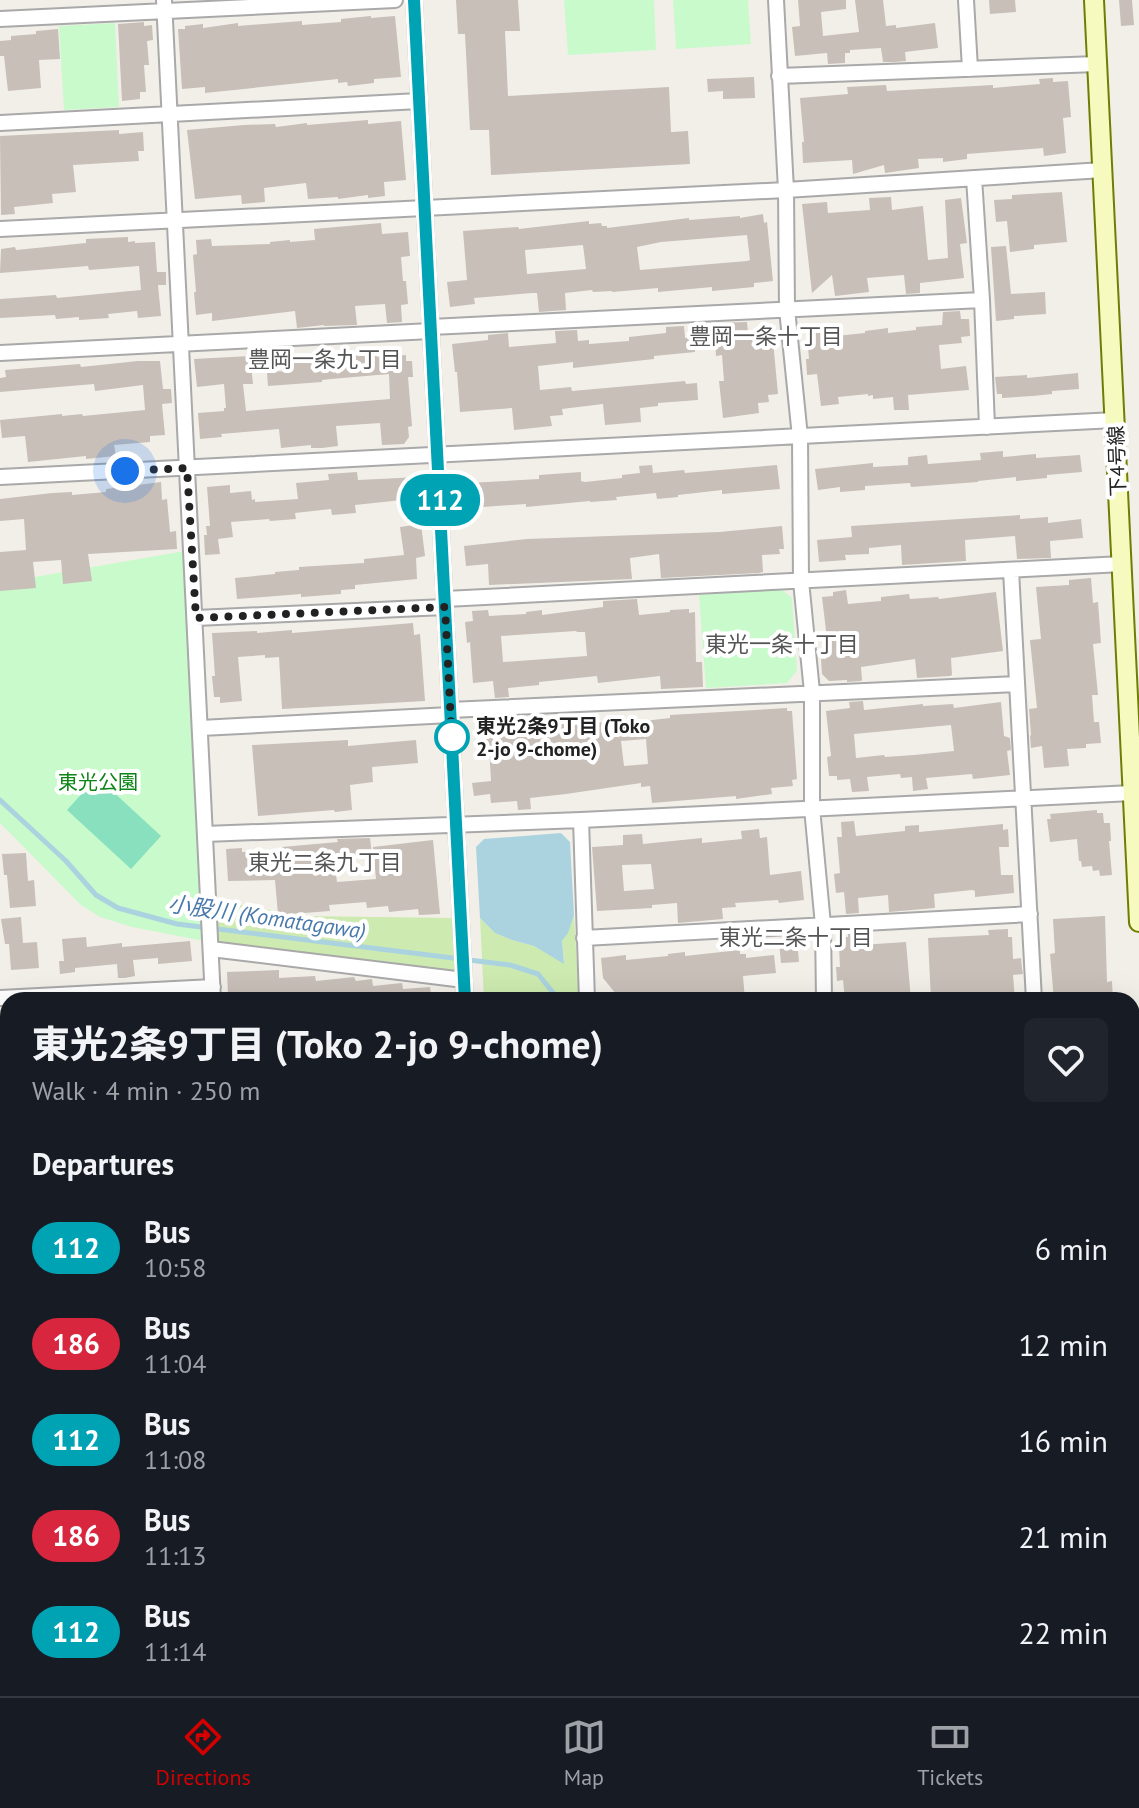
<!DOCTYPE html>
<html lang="en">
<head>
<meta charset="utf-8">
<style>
  :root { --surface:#171b24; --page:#20242c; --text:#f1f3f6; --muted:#9ea1a6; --line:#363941; --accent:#d40000 }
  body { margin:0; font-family:"PT Sans","Noto Sans JP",sans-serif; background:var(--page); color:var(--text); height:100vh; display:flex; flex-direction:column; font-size:30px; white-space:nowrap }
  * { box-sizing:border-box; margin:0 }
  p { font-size:26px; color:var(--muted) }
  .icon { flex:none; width:44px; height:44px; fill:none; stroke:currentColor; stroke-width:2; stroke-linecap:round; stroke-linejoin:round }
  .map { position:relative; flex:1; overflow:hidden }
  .details { position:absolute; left:0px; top:992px; width:1140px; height:704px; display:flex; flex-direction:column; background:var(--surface); border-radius:24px 24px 0 0; box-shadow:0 8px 32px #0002 }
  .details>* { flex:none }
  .badge { padding:0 16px; border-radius:26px; font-size:28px; line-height:52px }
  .you { position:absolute; width:40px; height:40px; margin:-20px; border:6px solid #fff; border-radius:50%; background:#1a73e8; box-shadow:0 0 0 12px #1a73e833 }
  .map>.badge { position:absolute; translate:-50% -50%; box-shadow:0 0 0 4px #fff }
  h2 { padding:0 32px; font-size:30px; line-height:72px }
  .round { display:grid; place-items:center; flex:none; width:84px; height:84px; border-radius:12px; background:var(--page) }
  .headline { display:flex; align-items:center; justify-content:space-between; height:136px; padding:0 32px }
  h1 { font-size:38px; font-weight:800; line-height:60px }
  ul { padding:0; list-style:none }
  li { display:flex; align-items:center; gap:24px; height:96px; padding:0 32px }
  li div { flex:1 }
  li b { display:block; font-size:30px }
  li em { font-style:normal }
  li .badge { min-width:88px; font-weight:700; text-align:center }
  .menu { display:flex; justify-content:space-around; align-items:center; height:112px; border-top:2px solid var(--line); background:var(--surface); font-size:22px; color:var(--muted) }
  .menu a { display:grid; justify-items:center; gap:4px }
  .menu .active { color:var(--accent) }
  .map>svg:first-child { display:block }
</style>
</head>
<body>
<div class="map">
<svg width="1139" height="1696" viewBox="0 0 1139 1696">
  <rect width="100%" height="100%" fill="#f2efe9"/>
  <path fill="#cdebb0" d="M214,900L303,916L456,918L459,971L216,943Z
    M574,915L579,1000H484L480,918L495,933L512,940L534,946L564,963L562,941L567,933Z
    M600,1688H1105L1106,1692L1123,1696H607Z"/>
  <path fill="#c8facc" d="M564,0H654L656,50L568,55Z
    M673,0H748L751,44L676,49Z
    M115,23L119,107L64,110L59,26Z
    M185,551L204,941L132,927L100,917L81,905L0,823V583Z
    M781,589L792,598L797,671L787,683L706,688L699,595Z"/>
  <path fill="#88e0be" d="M97,777L161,836L131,869L67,810Z"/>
  <path fill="#aad3df" d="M561,833L570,842L574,915L568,933L562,941L564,964L534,946L512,940L495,933L480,918L476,847L484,839Z"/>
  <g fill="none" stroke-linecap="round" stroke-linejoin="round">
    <path stroke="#aad3df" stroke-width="5" d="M0,800L66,861L96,895L118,908L177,924L510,965L538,974L559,1000
      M631,1688L639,1696
      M1079,1688L1094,1696
      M821,1696L957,1688"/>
  </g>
  <path fill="#c7bfb8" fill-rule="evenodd" d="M456,0H518L520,31H505L508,96L669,87L671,132L688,131L690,164L491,175L489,130H470L465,34H458Z
    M798,0H846V9L821,12L823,36L859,32L855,0H883L886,26L896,25V28L935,23L938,48L905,52L906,61L894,62H883L881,48L850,50V53H845V63L828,64L827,53L795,56L792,27L800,26Z
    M989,0H1015L1016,12L990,14Z
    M1119,0H1132L1134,25L1121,26Z
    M371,16V18L395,16L401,77L374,79V83L348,86L347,82L338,83V79L205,93V87L182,89L178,29H185V26L203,24V28L238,23V26L302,21V25L341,22V19Z
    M144,22V26L152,25L153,40L147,41L149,65H144L146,92H140V99L122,101L118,24Z
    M58,29L60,59L39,60L41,88L8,91L4,56H0V41L11,40V36L36,34V31Z
    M754,77L755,98L723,99V91L708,92L707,79Z
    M1053,78V82L1068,81L1071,117L1063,118L1066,153L1044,156L1043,148L967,154V159L943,162V158L918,159L919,168L885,173L884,165L853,174L852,160L803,163L802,142H804L800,98L848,94L847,87L886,85L887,91L993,85V88L1040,84L1039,79Z
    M368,120V124L401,121L406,180L384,182L385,196L368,198V195L338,199V197L308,199L306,183L264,188L265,202L242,204L241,195L195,199L187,130L244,125L275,124L276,127L307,123V125Z
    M119,130V134L143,132L144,151H138L139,161L73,165L76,192L52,194L53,203L14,207L15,214L1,215L0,136Z
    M1062,192L1067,242L1034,245V249L1010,252L1007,221L996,222L994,200L1012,199V195Z
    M891,197L892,210L923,206L928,260L948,258L945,200L961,198L967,243L960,244L964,278L920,283V293L906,294L904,275L867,278L869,292L835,296L832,275L812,293L802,204L827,202L828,213L870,210L869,198Z
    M763,214L764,223L767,222L773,281L754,283V287L712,291V287L658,292V288L612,292V291L593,292L592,290L565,293L566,310L539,312L537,293H532L474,298L475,304L450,307L447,282L467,280L463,231L518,227L519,229L589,221V224L601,223L602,226H607V228L689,218V220L740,216V218ZM747,235L750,260L747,261L640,270L637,247L661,242ZM583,245L586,269L527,274L525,250Z
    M381,223L382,234L408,232L410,256L401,257L403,281H406L408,304L401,305L402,322L387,323L385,304L355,306L357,325L324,326V325L297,328L295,311L212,321V313L196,315L194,292H196L193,255L197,254L196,240L211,239L212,246L270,244V242L290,240V242L315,240L314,229Z
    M128,237V242L135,241V243L155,242L157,272H166V285H158L161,316L138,318L137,311L108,314L109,318L79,320V317L56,319L55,315L0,318V299L56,295L57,298L141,290L139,266L89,270L88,266L0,273L1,249L15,247L16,250L86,243V239Z
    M1006,246L1011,294L1045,292L1046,314L1014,316V319L996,321L991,247Z
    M960,311L961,319H969L970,336L961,337L962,343L939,345L941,369L966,366L969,390L908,395L909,410H894L893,397L873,399V395L868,396V394L838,397L839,404L821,406L817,374L807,375L806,359H809L806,325L835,323L836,336L865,333V331L888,328V333L916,330V327L942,325L943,312Z
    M747,322L748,332L772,330L778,394L768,395L769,402L758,403L759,413L723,418L719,381H724L722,355L716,356L715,341H712L710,323Z
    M684,326L685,338L694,337L695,352L654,356V359L573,368V362L538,366L540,390L571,387L572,391L685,381L686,384L697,383L698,400L658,403V406L640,408L641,422L605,425L603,404L570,408L562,409L563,415L550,416L552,426L514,430L512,408L460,412L457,372H455L452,344L488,340V335L508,333L509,347L556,343L555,331L577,330L578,341L589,340V344L629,341V337L666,333V327Z
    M377,351V357L406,355V361H412L413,377H408L412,426L408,427L409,437L404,444L382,445L380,423L336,426L338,446L322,448H311V445L281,448L279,429L221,434L222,437L200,439L198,413L224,411V408H226L224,384L197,387L194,359L250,356L253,384H243L246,411L390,399L389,374L331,379L322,380V382L268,386L267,372L287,371L285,356L302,355V359L323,357V358L361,355V352Z
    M138,361H160L163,389H171L172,403L162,404L165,435L150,436V442L114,445L116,456L86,459V456L28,462L25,436L2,438L0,420L62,414V416L82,414L83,416L145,410L143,385L95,391L94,384L0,392V378L6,377L5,370L80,364L81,367Z
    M1078,373L1079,389L1052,391V394L1033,396L1002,398V394H997L995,377L1027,375V378Z
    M1003,451V457L1036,454V458L1080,455L1082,472L1047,475V478L1016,481V477L978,481V482L911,487L910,483L865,486V490L840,492V487L818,490L815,469L873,463V467L908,465V457L927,455L928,464L981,460L980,453Z
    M652,465L653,473L684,470L685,473L777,465L780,489L722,494V490L678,495V497L657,499L656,493L616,497L617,500L590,502V501L526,507V504L469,508L468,483L539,479V475L581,472V481L585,482L622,478V475L640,473L639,466Z
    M357,472L358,480L419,477L421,498L355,505L356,513L332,515L331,509L295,513L296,519L270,521L269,519L231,522L233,537L218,539L220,554L205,555L204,535H207L206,526H210L207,487L230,485V493L251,491L252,500L255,499V502L298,499L296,483L329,480L328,474Z
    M161,482L162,500L167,499L170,532L176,531L177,549L88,554L92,581L63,584L61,560L33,562L36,588L0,591V552L26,550L24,519L0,521V499L52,493L72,492V495L106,492V489Z
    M1020,515V519L1048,517V523L1081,519L1083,538L1050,541L1051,558L1017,559L1015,536L965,540L966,561L902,565L901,545L869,548V554L845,555L846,560L819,562L817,540L852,537L851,526Z
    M421,524L425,556L416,558L417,579L355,585V589L341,590V594L301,597V594L237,599L235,578L275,574V572L299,570V567L364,563V559L404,555L400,527Z
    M782,526L784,549H779L780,554L762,555L763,572L759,573L661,578L659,554L630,558L632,579L489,585L488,564L466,566L464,546L527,539L720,532Z
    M1091,578L1093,603L1098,602L1101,643L1093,644L1098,695H1092L1094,722H1099L1101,743L1086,744V748L1067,749L1069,766L1044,768L1042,746L1031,748L1030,736L1031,735L1029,709L1037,708L1030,640L1041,639L1036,587L1069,585V580Z
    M846,590L848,604L881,601V597L909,594L910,599L938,597L939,599L996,592L1003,651L951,658L952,675L950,676L917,678L915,659L861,667L862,680L861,681L847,682V680L829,681L822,674L821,659H826L824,639H827L822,597L833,596V592Z
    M637,599L639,615L670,612V610L689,609V613L695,612L696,662H702L703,687L661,689L660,676L598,683L597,676L539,682V685L508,688L509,697L495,698L493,681L473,683L470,642L467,643L465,622L473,621L472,611L488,610L489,616L526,614V612L542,610V615L603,607V601ZM576,631L577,632H585L587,656L503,662L501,636Z
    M413,623L414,635L420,634L425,701L282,709L279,657L265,658V655L238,657L242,701L220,703V697H214L212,676H215L212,633L257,631V633L292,630V633Z
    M863,701L864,710L923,704V706L953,704L954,708L1001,702L1004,736L1010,738L1011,750L1007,751L1010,775L973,779L972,774L926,778L928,789L913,791L912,777L901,778L900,774L867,777L869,791L852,792L850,779L837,780V776H829L827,757L831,756L826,711L850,708L849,702ZM951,725L954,751L914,755L885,757L884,755L856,758L854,734Z
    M787,708V711H792L797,779L792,780L793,786L771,788L772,794L736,799V796L652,803L650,786L641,787V783L566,794L530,798L531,809L518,810L517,801L491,803L490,794L474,796L472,783L491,781L489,745L481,746L480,727L499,725V729L542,726L541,723L567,721V726L625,720V722H635L670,718V715ZM646,739L648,764L624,766L621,741Z
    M348,740V746L416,740L418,763L372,767L373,782L350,785L352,810L335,812L334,810L258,816L252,745Z
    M1097,810V813H1103L1104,823H1110L1111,841H1109L1112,875L1100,876L1099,870L1093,871L1092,866L1082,867L1081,861H1079L1077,839L1050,842L1047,819H1051L1050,814Z
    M854,821L856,836L905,831V826L919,825V832L1003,824V830L1008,829L1009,847H999L1001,875H1013L1014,893L975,897V891L972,890L934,894L935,908L889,912L888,895L858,898L859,913L846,914L844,892L836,893L834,874L840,873L837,837H842L841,822Z
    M759,829L760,838L767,837L770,875L801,871L804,900L779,903L778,900L735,903L736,907L722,908L723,919L678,923L677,903L652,905V908L597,911L592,847L623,845V835L642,834L643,844L702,838V843L742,839L741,831ZM651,864L654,889L624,891L622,865Z
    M370,838L372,855L334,858L337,882L376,879L373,847L433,840L440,914L419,915L418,909L389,912L388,906L367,908L366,902L329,905L330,911L278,915L275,880L228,881L226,849L242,848V852L275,850L282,849V847L338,842L337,839Z
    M26,853L28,881L34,880L36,906L10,908L7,875H4L2,854Z
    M1105,916L1107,982L1112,981L1113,1000H1054L1050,954L1055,953L1053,919Z
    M21,917L23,943L37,942L39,968L11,970L9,944H5L1,919Z
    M1008,929V937H1012L1013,959L1021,958L1022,968L1023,974L1013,975L1015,1000H931L928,938L989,935L988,930Z
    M860,933L861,945L906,942L911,1000H845L843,980L837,981L836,967H840L839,947H845L844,937H848V934Z
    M86,937L87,947L122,943V947L190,941L192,961L158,964V958L133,960L135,976L125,978H118L117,964L75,968V972L60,974L59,961H64L62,939Z
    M797,940L799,962L781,963L779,942Z
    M740,950V954H746V958L774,955L776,973L743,976L745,1000H621L603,978L601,958L626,955V960L668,956V954L685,952V956Z
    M279,970V978L315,976L316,981L354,977L356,981L372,979L373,986L402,983L403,989L430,987L432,1000H311L310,994L274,996L275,998L254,999V993L228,995L227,972Z"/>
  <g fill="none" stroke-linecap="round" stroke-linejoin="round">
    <g stroke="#a9a9a9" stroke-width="18">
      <path id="street" d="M164,0L213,1000
        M414,0L465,1000
        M776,0L786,190L787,309L800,437L801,581L812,692V808L823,925L824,1000
        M966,0L970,69
        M0,19L395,0
        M779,76L1097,64
        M0,123L419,101
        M974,178L982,300L987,427
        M0,229L786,190L1103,170
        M431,327L982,300
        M0,353L431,331
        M0,477L1115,420
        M1011,570L1034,1000
        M445,599L1122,564
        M196,618L445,607
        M450,710L1017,684
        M201,728L450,715
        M581,820L587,1000
        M205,834L581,820L1132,793
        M584,938L1030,914
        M211,949L464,980
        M0,998L213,987
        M1132,1024H1139
        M0,1125H8
        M1132,1249H1139
        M0,1250H8
        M0,1358H8
        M1132,1363H1139
        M0,1421L8,1420
        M1132,1480H1139
        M0,1531H8
        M0,1648H8
        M249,1688V1696
        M497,1688L498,1696
        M859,1688V1696"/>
    </g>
    <g stroke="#707d05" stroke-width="22">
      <path id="secondary" d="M1094,0L1139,922"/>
    </g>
    <use href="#street" stroke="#fff" stroke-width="14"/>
    <use href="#secondary" stroke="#f7fabf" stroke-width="18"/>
  </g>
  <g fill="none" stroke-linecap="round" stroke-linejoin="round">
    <g stroke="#fff" stroke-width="18">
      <path id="line" d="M414,0L465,1000"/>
    </g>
    <use href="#line" stroke="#00a3b4" stroke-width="12"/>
    <path stroke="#222" stroke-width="8" stroke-dasharray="0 14.4" d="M125,471L187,468L196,618L445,607L452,742V737"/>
  </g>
  <circle fill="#fff" stroke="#00a3b4" stroke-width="4" cx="452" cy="737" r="16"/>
  <g text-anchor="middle" stroke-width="8" stroke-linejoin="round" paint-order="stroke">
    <g font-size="20" fill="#222" stroke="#fff">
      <text transform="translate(1117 461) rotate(-92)" y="7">下4号線</text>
    </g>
    <g font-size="20" font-weight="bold" fill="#222" stroke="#fff" text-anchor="start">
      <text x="476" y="733">東光2条9丁目 (Toko<tspan x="476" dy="23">2-jo 9-chome)</tspan></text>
    </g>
    <g font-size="20" fill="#0c8416" stroke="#fff">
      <text x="98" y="789">東光公園</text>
    </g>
    <g font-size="22" fill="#555" stroke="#fff">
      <text x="766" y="344">豊岡一条十丁目</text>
      <text x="325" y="367">豊岡一条九丁目</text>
      <text x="782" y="652">東光一条十丁目</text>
      <text x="325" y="870">東光二条九丁目</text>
      <text x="796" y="945">東光二条十丁目</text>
    </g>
    <g font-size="22" font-style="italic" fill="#4a7aab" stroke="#fff">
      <text transform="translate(267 917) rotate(8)" y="8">小股川 (Komatagawa)</text>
    </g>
  </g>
</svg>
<div class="you" style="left:125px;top:471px"></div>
<b class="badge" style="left:440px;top:500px;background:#00a3b4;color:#fff">112</b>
<section class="details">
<div class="headline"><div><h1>東光2条9丁目 (Toko 2-jo 9-chome)</h1><p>Walk · 4 min · 250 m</p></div><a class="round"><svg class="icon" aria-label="heart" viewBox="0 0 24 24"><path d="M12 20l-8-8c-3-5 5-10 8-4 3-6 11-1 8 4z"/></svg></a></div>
<h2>Departures</h2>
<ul>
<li><span class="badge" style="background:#00a3b4;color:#fff">112</span><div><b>Bus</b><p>10:58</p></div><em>6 min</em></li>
<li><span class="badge" style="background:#d7263d;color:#fff">186</span><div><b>Bus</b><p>11:04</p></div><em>12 min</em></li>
<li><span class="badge" style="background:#00a3b4;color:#fff">112</span><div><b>Bus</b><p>11:08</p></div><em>16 min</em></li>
<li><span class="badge" style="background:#d7263d;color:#fff">186</span><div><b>Bus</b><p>11:13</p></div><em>21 min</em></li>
<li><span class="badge" style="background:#00a3b4;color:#fff">112</span><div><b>Bus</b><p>11:14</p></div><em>22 min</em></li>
</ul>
</section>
</div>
<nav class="menu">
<a class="active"><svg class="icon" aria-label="directions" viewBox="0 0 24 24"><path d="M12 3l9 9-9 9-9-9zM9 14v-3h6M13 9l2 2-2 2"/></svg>Directions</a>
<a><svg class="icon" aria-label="map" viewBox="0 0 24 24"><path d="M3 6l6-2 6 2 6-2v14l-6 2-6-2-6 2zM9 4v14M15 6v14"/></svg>Map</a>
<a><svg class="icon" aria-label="tickets" viewBox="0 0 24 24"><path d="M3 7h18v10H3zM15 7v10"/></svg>Tickets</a>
</nav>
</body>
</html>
